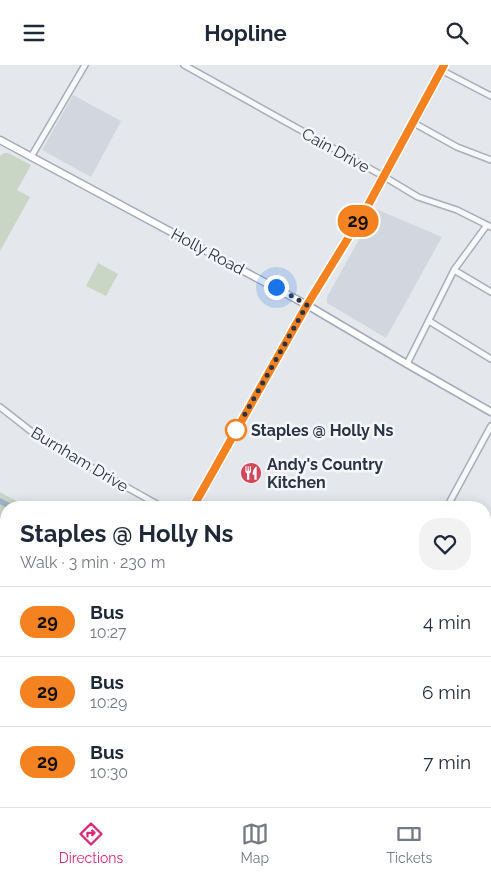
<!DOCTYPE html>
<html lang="en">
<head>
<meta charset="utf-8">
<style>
  :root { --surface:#fff; --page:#f2f2f3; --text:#1f2937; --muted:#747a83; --line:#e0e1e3; --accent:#db2777 }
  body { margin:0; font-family:Raleway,sans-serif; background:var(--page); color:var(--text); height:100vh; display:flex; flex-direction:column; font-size:19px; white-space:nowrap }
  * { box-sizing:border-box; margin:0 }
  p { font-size:16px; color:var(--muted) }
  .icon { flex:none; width:28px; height:28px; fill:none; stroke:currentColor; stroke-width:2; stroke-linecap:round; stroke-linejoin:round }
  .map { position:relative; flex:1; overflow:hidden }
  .panel { position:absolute; left:0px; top:436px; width:491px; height:306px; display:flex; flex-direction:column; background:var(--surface); border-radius:20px 20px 0 0; box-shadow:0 2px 12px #0003 }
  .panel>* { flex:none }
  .badge { padding:0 10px; border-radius:16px; font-size:18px; line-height:32px }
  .you { position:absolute; width:25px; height:25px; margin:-12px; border:4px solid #fff; border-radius:50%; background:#1a73e8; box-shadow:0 0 0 8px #1a73e833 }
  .map>.badge { position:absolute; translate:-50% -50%; box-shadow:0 0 0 2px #fff }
  .round { display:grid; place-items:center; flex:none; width:52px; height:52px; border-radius:20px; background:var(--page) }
  .headline { display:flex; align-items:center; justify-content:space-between; height:85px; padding:0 20px }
  h1 { font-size:24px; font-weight:700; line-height:38px }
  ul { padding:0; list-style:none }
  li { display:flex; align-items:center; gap:15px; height:70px; padding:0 20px; border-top:1px solid var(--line) }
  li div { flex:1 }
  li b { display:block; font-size:19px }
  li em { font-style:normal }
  li .badge { min-width:55px; font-weight:700; text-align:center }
  header { display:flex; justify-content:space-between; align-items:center; height:65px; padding:0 20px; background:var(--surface); font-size:22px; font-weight:700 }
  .dock { display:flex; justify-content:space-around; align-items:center; height:70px; border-top:1px solid var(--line); background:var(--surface); font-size:14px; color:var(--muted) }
  .dock a { display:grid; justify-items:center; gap:2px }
  .dock .current { color:var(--accent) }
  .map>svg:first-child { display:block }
</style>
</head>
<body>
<header><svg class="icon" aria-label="menu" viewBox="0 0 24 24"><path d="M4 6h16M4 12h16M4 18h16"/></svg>Hopline<svg class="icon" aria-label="search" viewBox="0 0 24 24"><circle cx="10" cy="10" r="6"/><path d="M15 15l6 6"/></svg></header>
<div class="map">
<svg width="491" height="742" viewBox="0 0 491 742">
  <rect width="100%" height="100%" fill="#e4e7ec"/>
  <path fill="#d2d6de" d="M73,30L121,56L91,112L42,85Z
    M376,144L442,172L386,273L327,238V232Z
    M0,656L6,660V736H14L11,742H0Z"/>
  <path fill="#c9d6c5" d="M4,88H8L31,100L17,125L30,132L0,186V91Z
    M98,198L118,209L106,231L86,221Z
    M0,427L27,442H6V526L1,535Z"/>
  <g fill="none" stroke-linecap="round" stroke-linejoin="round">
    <path stroke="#9fb4cc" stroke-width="5.5" d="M0,436L11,442
      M485,592L491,581
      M485,707L491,710"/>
    <g stroke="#a9aeb7" stroke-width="8">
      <path id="minor" d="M184,0L383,111L418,132L457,145L491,162
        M441,5L491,31
        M412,57L457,82L491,95
        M31,92L85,0
        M454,205L491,227
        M429,256L491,294
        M407,299L454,205L487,160
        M0,342L41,374L162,442
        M447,442L491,361
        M2,541L6,533
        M0,618L6,622
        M384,736L395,742
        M299,742L303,736"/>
    </g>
    <g stroke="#a3abb8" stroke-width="9">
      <path id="major" d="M0,75L307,240L407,299L491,347
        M193,442L307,240L366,144L444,0
        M27,742L31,736"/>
    </g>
    <use href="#minor" stroke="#f7f8fa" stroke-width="5"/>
    <use href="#major" stroke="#fff" stroke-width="6"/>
  </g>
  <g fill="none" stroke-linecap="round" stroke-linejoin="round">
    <g stroke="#fff" stroke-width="11">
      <path id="line" d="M193,442L307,240L366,144L444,0"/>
    </g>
    <use href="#line" stroke="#f58220" stroke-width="8"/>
    <path stroke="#2b3445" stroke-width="5" stroke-dasharray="0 9" d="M236,365L307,240L276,222"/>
  </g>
  <defs>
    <g id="restaurant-disc" transform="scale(1.125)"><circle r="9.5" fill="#d1495b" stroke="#f4f6f9"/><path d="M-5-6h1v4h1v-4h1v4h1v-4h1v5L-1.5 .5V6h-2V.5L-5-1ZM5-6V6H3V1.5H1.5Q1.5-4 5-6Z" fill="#fff"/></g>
  </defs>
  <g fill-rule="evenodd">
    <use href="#restaurant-disc" x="251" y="408"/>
  </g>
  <circle fill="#fff" stroke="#f58220" stroke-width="2.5" cx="236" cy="365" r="10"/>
  <g text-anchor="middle" stroke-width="5" stroke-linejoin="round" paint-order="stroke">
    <g font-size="16" fill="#2b3445" stroke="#f4f6f9">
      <text transform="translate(336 85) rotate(29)" y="6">Cain Drive</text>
      <text transform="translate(208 186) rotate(28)" y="6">Holly Road</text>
      <text transform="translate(80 394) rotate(31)" y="6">Burnham Drive</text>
    </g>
    <g font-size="16" font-weight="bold" fill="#2b3445" stroke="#f4f6f9" text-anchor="start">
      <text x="251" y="371">Staples @ Holly Ns</text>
    </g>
    <g font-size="16" font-weight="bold" fill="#2b3445" stroke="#f4f6f9" text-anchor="start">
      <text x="267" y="405">Andy's Country<tspan x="267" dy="18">Kitchen</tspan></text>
    </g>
  </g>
</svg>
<div class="you" style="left:276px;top:222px"></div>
<b class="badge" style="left:358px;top:156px;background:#f58220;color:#111">29</b>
<section class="panel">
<div class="headline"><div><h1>Staples @ Holly Ns</h1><p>Walk · 3 min · 230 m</p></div><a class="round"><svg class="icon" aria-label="heart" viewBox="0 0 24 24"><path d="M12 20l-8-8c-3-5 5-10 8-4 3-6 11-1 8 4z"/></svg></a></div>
<ul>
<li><span class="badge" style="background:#f58220;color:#111">29</span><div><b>Bus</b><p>10:27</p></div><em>4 min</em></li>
<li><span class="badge" style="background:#f58220;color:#111">29</span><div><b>Bus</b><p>10:29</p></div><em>6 min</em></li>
<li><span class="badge" style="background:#f58220;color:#111">29</span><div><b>Bus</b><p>10:30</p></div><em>7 min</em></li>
</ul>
</section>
</div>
<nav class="dock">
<a class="current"><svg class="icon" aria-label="directions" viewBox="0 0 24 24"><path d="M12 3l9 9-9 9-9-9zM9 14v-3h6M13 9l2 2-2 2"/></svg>Directions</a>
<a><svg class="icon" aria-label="map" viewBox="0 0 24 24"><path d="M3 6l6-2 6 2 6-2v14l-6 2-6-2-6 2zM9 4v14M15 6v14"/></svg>Map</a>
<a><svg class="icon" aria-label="tickets" viewBox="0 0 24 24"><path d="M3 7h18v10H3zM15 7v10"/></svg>Tickets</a>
</nav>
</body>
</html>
